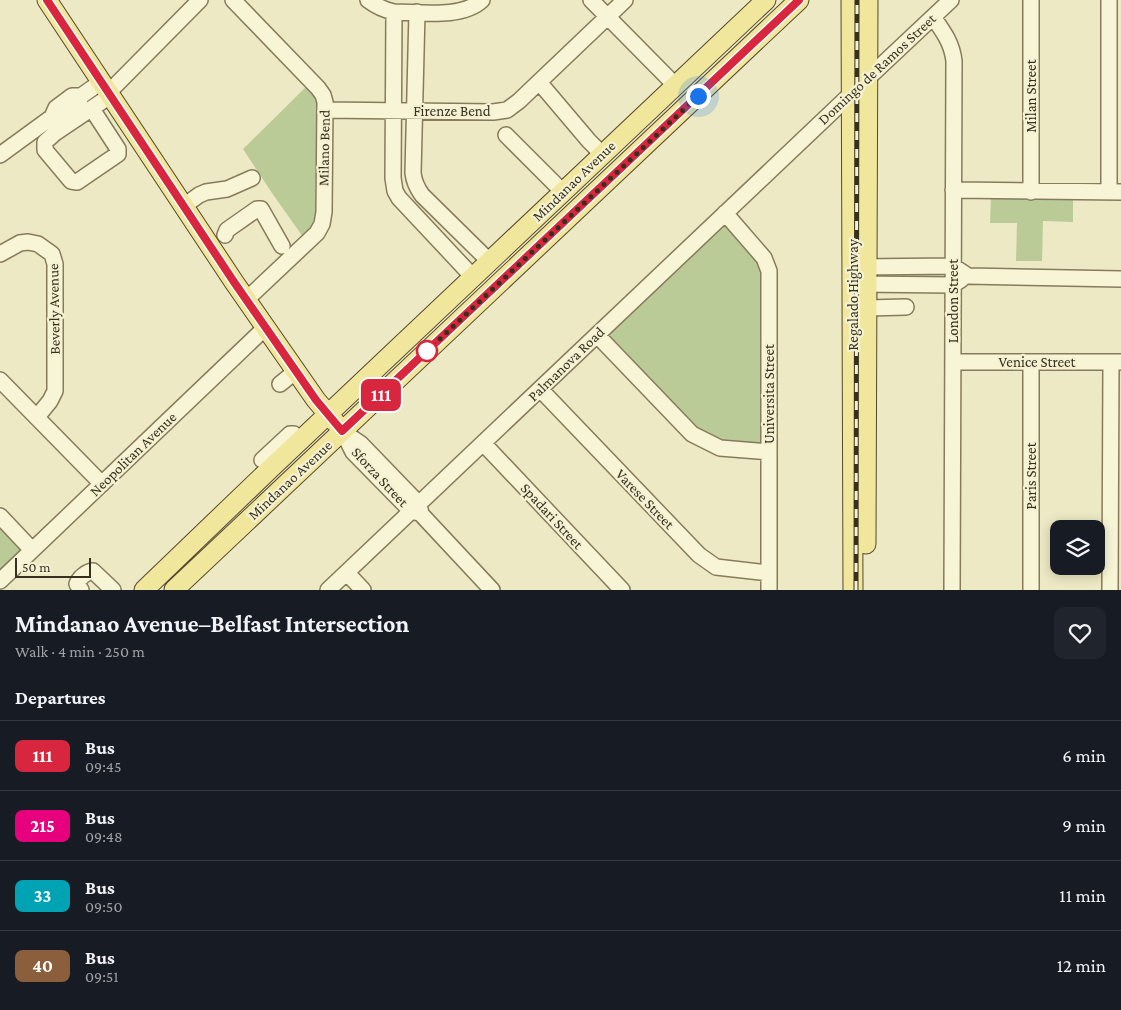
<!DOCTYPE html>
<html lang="en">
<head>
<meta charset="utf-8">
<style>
  :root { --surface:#171b24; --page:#20242c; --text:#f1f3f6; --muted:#9ea1a6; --line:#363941 }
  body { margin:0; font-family:"Crimson Pro",serif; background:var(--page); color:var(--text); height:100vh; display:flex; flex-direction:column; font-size:19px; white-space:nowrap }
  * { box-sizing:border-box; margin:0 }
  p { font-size:16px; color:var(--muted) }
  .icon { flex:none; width:28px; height:28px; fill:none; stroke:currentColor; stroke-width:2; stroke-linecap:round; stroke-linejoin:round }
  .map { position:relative; height:590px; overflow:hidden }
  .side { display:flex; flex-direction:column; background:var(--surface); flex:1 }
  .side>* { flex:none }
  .badge { padding:0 10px; border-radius:8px; font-size:18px; line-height:32px }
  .fabs { position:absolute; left:1050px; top:520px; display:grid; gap:10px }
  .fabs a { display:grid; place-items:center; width:55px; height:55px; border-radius:10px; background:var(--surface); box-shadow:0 2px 12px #0003; font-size:25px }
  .scale { position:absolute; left:15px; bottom:12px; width:76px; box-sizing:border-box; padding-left:5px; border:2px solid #38301e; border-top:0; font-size:14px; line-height:18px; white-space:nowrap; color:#38301e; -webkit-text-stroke:4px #f5f2d3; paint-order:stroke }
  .you { position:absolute; width:25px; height:25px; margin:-12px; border:4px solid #fff; border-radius:50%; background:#1a73e8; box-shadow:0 0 0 8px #1a73e833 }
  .map>.badge { position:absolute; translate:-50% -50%; box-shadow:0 0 0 2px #fff }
  h2 { padding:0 15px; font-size:19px; line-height:45px }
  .round { display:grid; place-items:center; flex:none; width:52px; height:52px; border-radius:10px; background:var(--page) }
  .headline { display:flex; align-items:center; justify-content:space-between; height:85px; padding:0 15px }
  h1 { font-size:24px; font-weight:700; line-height:38px }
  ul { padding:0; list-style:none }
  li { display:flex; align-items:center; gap:15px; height:70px; padding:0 15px; border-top:1px solid var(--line) }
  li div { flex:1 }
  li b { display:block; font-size:19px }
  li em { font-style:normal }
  li .badge { min-width:55px; font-weight:700; text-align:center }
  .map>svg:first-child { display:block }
</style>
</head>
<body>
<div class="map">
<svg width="1121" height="590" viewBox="0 0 1121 590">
  <rect width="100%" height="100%" fill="#ede9c4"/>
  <path fill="#bbcb98" d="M307,86L315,94L317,100L315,215L312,227L303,237L272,193L243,149Z
    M991,197L1073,199V222L1043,221L1042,261H1016L1017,223H990Z
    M725,221L764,271L761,448L720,443L692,424L608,336Z
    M0,524L21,546V554L0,574Z"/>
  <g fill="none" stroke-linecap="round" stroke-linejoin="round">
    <g stroke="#877b5b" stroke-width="18">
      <path id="minor" d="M233,0L318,88L323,95L325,102L324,212L322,224L317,233L247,299
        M368,0C376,6 384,10 394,12C420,12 462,19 482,0
        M591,0L675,85
        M1031,0V192
        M394,12L393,178L395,191L399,198L473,277
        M417,12L413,173C414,182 417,188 422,195L489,261
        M933,17C943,31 952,43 954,61L952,590
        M539,82L589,141L602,154
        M108,93L200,0
        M92,109L118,149V154L77,182L71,181L45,150V142L55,133L110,96
        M325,110L493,112L507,110L519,101L625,0
        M52,117L56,108L72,96H81L101,82
        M506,135L563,192
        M0,155L52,117L62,116L70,111L78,105L81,96
        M953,190L1121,192
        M1109,192V0
        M184,206L199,195L206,192L227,189L252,178
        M725,213L764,258L769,271V590
        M225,235L227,230L257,209H261L282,246
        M0,254L20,243L28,242L38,244L52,254L55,264V391L50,401L37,417
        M858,267L953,266L968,276L1121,279
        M857,284L953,285L962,279
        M867,308L906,307
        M597,335L692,434L720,448L769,452
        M953,362H1120
        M1031,362V590
        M0,380L102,484
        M280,384L296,371
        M540,389L699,555L716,567L769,573
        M342,431L361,444L419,504L421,514L492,590
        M344,434L353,452L411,511L419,513
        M483,443L622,590
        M262,460L290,434H294L300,440
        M0,516L32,550
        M347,573L363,590
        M0,581L266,327
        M81,590L77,584C79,578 86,572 93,571L113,590
        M328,590L852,93L951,0
        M1110,590L1111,362"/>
    </g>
    <g stroke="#55482f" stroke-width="21">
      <path id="major" d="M47,0L234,282L316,400L335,422
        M851,0L853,590
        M866,544L868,0
        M144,590L270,469L766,0
        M174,590L799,0"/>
    </g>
    <use href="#minor" stroke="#f8f5d7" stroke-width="15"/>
    <use href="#major" stroke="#f0e69c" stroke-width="19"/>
    <g stroke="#38301e" stroke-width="5">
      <path id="rail" d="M856,590L857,0"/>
    </g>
    <use href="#rail" stroke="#f5f2d3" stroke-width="3" stroke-dasharray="9" stroke-linecap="butt"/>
  </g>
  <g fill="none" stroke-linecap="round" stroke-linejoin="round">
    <g stroke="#fff" stroke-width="11">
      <path id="line" d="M47,0L234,282L316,400L342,431L799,0"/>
    </g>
    <use href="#line" stroke="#d7263d" stroke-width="8"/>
    <path stroke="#38301e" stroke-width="5" stroke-dasharray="0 9" d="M427,351L698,96"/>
  </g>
  <circle fill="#fff" stroke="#d7263d" stroke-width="2.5" cx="427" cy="351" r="10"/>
  <g text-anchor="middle" stroke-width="4.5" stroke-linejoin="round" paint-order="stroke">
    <g font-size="15" fill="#38301e" stroke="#f5f2d3">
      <text transform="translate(877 69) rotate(-43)" y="5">Domingo de Ramos Street</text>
      <text transform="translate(1031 96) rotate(-90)" y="5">Milan Street</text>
      <text x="452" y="116">Firenze Bend</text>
      <text transform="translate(324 148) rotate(-89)" y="5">Milano Bend</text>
      <text transform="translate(574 181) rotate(-44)" y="5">Mindanao Avenue</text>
      <text transform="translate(853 295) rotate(-90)" y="5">Regalado Highway</text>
      <text transform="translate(953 301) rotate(-90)" y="5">London Street</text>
      <text transform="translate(54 309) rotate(-91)" y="5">Beverly Avenue</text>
      <text x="1037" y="367">Venice Street</text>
      <text transform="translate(566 364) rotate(-44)" y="5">Palmanova Road</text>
      <text transform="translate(769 394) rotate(-90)" y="5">Universita Street</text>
      <text transform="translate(133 454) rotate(-44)" y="5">Neopolitan Avenue</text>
      <text transform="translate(1031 476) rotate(-90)" y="5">Paris Street</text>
      <text transform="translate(380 477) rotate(47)" y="5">Sforza Street</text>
      <text transform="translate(290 480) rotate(-43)" y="5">Mindanao Avenue</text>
      <text transform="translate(645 499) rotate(46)" y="5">Varese Street</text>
      <text transform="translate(552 516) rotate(47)" y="5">Spadari Street</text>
    </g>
  </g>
</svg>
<div class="fabs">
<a><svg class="icon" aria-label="layers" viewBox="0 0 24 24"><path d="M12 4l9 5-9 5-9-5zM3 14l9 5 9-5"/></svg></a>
</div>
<div class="scale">50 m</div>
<div class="you" style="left:698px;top:96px"></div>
<b class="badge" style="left:381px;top:395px;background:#d7263d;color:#fff">111</b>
</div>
<section class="side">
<div class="headline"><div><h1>Mindanao Avenue–Belfast Intersection</h1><p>Walk · 4 min · 250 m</p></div><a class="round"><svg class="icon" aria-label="heart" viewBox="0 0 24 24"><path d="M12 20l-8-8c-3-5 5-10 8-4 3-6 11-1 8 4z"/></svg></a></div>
<h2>Departures</h2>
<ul>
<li><span class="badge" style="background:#d7263d;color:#fff">111</span><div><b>Bus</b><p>09:45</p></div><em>6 min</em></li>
<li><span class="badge" style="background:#e6007e;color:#fff">215</span><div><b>Bus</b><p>09:48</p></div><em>9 min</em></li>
<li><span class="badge" style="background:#00a3b4;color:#fff">33</span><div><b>Bus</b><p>09:50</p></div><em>11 min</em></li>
<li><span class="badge" style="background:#8b5e3c;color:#fff">40</span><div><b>Bus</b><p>09:51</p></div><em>12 min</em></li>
</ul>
</section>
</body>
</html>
